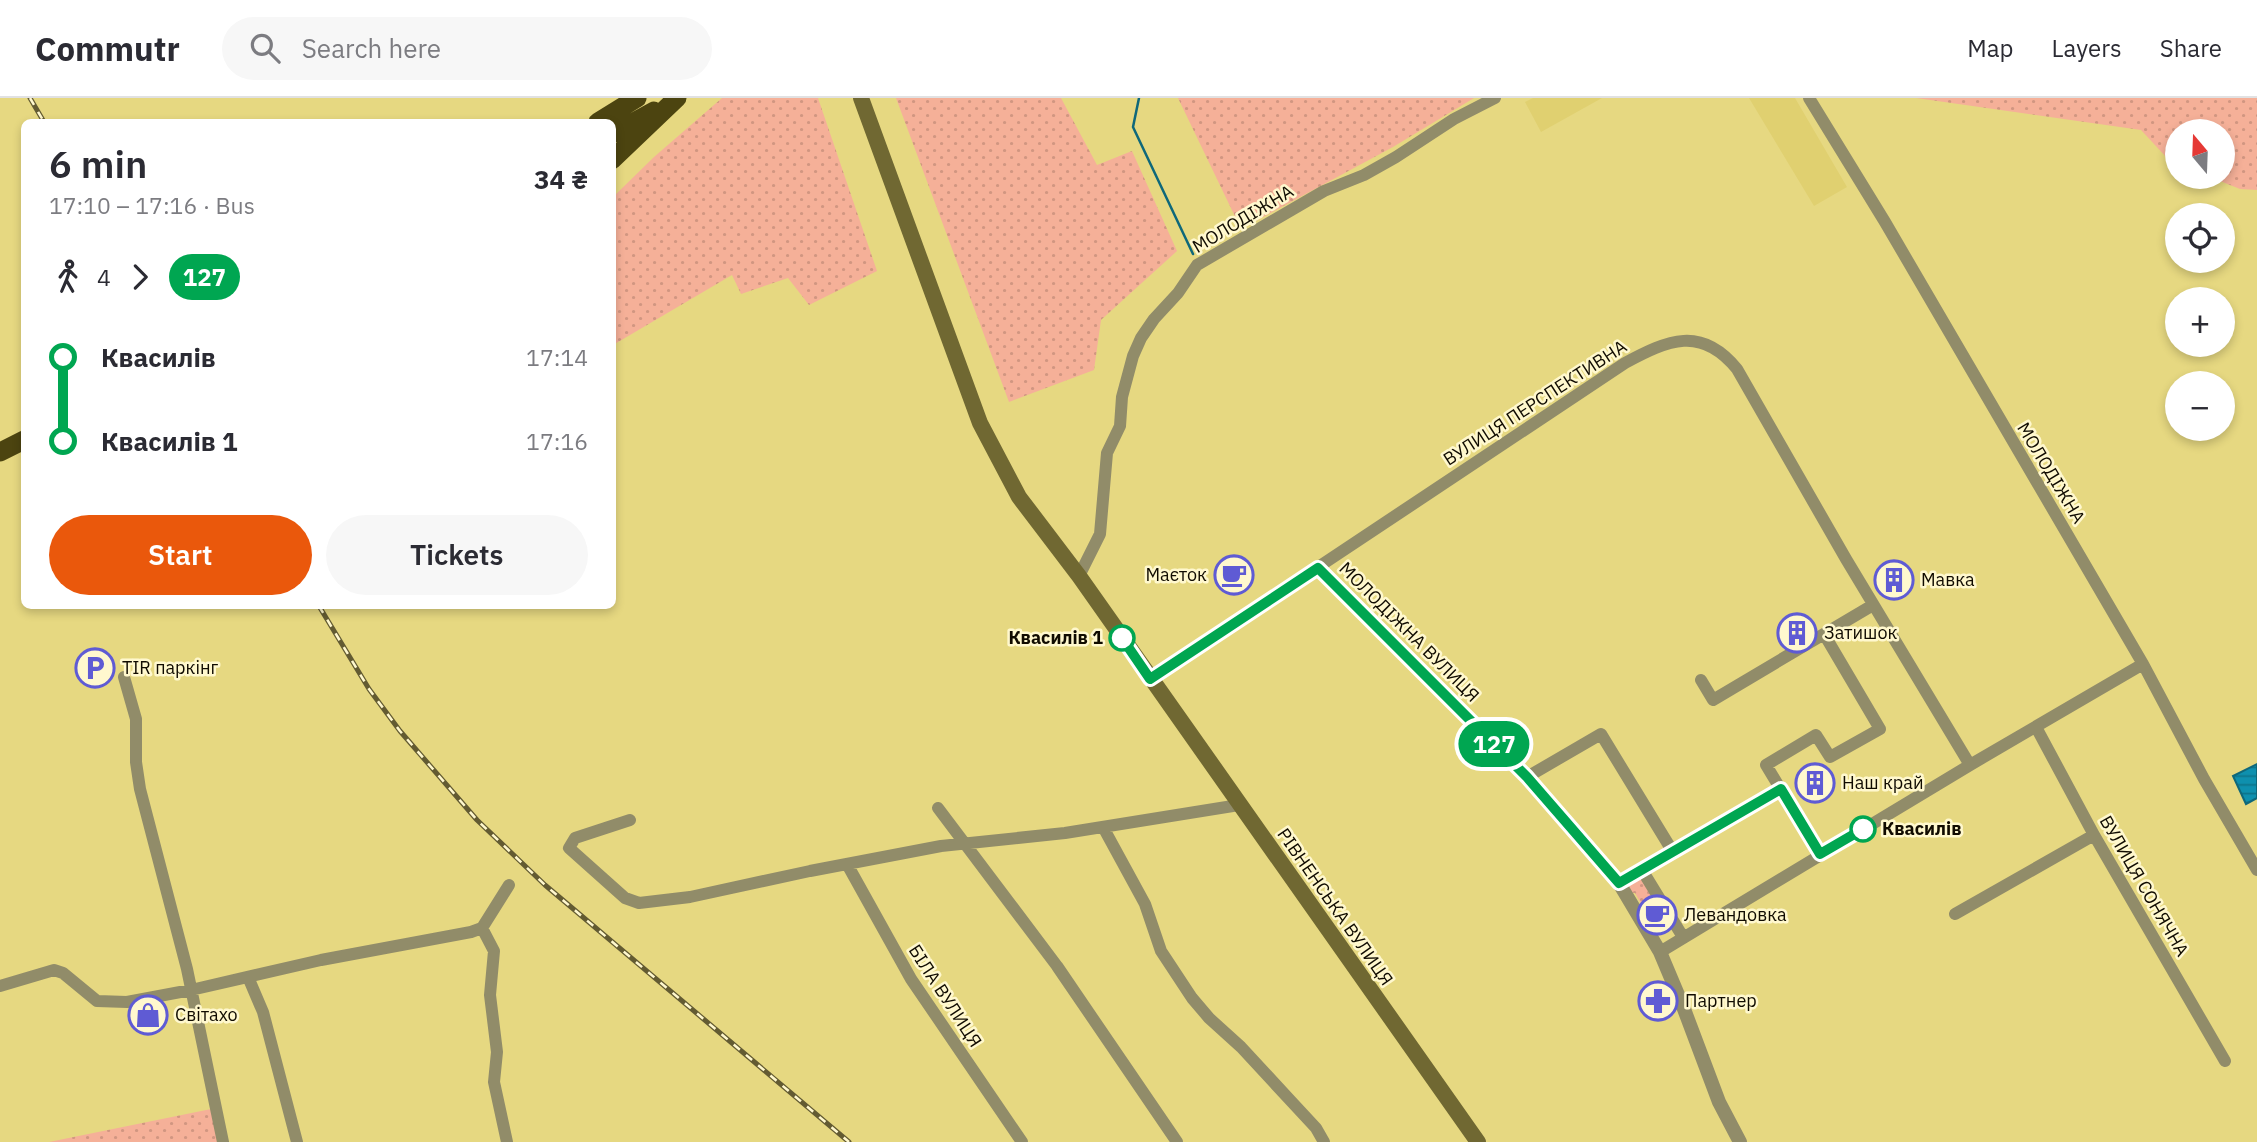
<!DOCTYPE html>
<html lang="en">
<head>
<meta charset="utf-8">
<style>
  :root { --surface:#fff; --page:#f7f7f7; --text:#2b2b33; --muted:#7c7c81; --line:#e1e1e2; --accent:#ea580c }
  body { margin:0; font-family:"IBM Plex Sans",sans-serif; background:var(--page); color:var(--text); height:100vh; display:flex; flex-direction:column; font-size:26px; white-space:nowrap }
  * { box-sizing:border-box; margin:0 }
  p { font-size:23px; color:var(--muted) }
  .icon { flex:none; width:38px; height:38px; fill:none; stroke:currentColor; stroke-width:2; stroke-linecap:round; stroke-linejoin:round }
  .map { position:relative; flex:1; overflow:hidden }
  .sheet { position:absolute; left:21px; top:21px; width:595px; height:490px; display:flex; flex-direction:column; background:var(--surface); border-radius:10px; box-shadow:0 4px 10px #0003 }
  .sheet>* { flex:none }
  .badge { padding:0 14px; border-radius:23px; font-size:24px; line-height:46px }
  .needle { width:46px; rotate:341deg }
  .fabs { position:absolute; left:2165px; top:21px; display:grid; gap:14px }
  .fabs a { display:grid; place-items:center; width:70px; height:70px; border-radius:50%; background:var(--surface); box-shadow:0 4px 10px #0003; font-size:35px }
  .map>.badge { position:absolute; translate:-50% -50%; box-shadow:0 0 0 4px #fff }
  .legs { display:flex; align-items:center; gap:10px; height:77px; padding:0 28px; font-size:23px }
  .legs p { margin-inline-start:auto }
  .overview { display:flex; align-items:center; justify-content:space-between; height:119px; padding:0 28px }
  h1 { font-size:38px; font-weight:600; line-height:52px }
  .action { display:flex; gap:14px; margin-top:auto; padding:14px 28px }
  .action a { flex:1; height:80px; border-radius:42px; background:var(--accent); color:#fff; font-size:28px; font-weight:600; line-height:80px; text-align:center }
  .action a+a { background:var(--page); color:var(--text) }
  ul { padding:0 28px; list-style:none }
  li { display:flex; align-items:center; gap:24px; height:84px; font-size:26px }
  li i { display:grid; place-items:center; width:10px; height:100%; margin:0 9px; background:currentColor }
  li i::after { content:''; width:18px; height:18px; margin:-9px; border:5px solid; border-radius:50%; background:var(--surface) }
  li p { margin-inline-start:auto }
  li:first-child i { background:linear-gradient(#0000 50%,currentColor 0) }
  li:last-child i { background:linear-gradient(currentColor 50%,#0000 0) }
  header { display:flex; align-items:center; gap:42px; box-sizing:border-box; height:98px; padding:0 35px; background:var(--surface); border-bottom:2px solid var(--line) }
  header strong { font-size:33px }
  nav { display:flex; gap:38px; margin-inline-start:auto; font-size:24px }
  .search { width:490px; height:63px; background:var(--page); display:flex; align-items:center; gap:18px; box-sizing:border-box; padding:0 24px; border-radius:38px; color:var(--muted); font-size:26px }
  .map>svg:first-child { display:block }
</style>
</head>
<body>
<header>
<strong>Commutr</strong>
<div class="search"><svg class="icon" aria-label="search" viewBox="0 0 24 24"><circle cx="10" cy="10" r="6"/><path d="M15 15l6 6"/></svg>Search here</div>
<nav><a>Map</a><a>Layers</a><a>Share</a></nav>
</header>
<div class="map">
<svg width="2257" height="1044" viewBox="0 0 2257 1044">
  <defs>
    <pattern id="green-dots" width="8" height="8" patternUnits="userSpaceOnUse" patternTransform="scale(1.75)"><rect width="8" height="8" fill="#f5b098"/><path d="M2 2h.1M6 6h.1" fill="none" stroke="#d19681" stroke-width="1.8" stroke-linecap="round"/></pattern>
    <pattern id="water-rules" width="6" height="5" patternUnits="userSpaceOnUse" patternTransform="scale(1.75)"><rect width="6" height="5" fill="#0e90ae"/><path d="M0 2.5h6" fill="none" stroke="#0c748b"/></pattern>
  </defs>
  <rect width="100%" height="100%" fill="#e6d881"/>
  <path fill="#e0d070" d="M1533,0H1602L1541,34L1525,4Z
    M1749,0H1795L1847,89L1814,108Z"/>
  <path fill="url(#green-dots)" d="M722,0H818L877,173L809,207L788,180L741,196L732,177L613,247V99L654,59Z
    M896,0H1061L1097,67L1132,53L1177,153L1101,222L1094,272L1009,304Z
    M1178,0H1474L1393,49L1241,131Z
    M1916,0H2257V92L2240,91L2210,79H2222V33H2177V64L2167,60L2141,32Z
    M1641,779L1656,802L1643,809L1635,795H1631L1627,787Z
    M216,1010L223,1044H49Z"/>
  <path fill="url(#water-rules)" stroke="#0f687a" stroke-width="2" d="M2257,666V700L2246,706L2233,678Z"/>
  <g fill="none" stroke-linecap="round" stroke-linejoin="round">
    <path stroke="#0f687a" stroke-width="2.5" d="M1139,0L1133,29L1193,156"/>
    <path stroke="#918c69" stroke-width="12" d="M1809,0L1885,124L2143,566L2204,681L2257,772
      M1079,478L1100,436L1107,355L1120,328L1122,299L1133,258L1141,240L1154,221L1178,195L1197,167L1324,93L1364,77L1396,59L1454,21L1495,0
      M124,579L136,621V664L140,691L187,871L223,1044
      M1150,581L1625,265C1668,242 1701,227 1737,271L1846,461L1970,667
      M1701,582L1713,602L1824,536
      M2036,629L2094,737L2225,963
      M1527,679L1601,636L1673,754
      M938,710L1057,868L1177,1044
      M630,722L575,740L569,750L625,800L639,805L690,799L810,773L941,748L1065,735L1239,707
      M1103,729L1145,806L1161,853L1192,900L1209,920L1241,949L1290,1002L1316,1030L1324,1044
      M1820,756L1766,667L1816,637L1830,659L1880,631L1824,536L1873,507
      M847,766L911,881L1022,1044
      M1642,772L1683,839
      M1619,785L1781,691
      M1955,816L2094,737
      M482,830L494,853L490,897L497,954L494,984L507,1044
      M1660,854L1970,667L2143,566
      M248,879L263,914L297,1044
      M0,888L54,872L63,875L97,903L127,904L191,892L321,862L471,834L482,830L509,787"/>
    <path stroke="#918c69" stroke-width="14" d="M1318,470L1527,679L1619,785L1660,854L1684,911L1719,1004L1740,1044"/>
    <path stroke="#706832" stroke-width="16" d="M861,0L980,325L1019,399L1079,478L1478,1044"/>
    <path stroke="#4c4410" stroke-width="19" d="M598,24L637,0
      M612,36L654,13
      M612,62L677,0
      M0,354L24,342"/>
    <g stroke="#635b32" stroke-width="5">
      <path id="rail" d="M30,0L44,24
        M319,508L369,591L400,633L477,722L545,787L849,1044"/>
    </g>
    <use href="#rail" stroke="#fff8ce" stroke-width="2.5" stroke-dasharray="8" stroke-linecap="butt"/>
  </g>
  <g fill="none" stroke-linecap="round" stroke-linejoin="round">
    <g stroke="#fff" stroke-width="16">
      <path id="line-1" d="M1122,540L1150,581L1318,470L1527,679L1619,785L1781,691L1820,756L1863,731"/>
    </g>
    <use href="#line-1" stroke="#00a651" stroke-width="10"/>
  </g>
  <defs>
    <g id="cafe-ring" transform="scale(2.0125)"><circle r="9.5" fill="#fff8ce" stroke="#5f5bd4" stroke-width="1.5"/><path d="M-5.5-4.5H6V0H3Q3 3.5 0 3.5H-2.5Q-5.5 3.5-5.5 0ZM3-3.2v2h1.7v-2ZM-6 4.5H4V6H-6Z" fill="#5f5bd4"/></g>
    <g id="building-ring" transform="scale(2.0125)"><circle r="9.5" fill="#fff8ce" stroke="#5f5bd4" stroke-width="1.5"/><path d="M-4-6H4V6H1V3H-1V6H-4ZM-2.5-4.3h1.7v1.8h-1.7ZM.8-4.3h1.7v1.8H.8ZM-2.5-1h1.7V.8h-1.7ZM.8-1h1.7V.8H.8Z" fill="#5f5bd4"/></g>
    <g id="parking-ring" transform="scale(2.0125)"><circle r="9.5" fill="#fff8ce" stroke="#5f5bd4" stroke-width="1.5"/><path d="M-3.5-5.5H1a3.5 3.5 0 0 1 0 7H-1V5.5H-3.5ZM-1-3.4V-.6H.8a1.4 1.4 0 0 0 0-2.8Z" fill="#5f5bd4"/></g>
    <g id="pharmacy-ring" transform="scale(2.0125)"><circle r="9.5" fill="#fff8ce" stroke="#5f5bd4" stroke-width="1.5"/><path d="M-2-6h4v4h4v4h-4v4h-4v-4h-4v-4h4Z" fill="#5f5bd4"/></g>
    <g id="shop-ring" transform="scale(2.0125)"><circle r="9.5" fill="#fff8ce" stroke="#5f5bd4" stroke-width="1.5"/><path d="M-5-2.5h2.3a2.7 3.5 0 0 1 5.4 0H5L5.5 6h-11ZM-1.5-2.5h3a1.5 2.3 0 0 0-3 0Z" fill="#5f5bd4"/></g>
  </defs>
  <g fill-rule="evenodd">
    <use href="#cafe-ring" x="1234" y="477"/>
    <use href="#building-ring" x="1894" y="482"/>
    <use href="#building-ring" x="1797" y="535"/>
    <use href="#parking-ring" x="95" y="570"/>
    <use href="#building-ring" x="1815" y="685"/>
    <use href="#cafe-ring" x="1657" y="817"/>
    <use href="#pharmacy-ring" x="1658" y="903"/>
    <use href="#shop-ring" x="148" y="917"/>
  </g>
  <g fill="#fff" stroke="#00a651" stroke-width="3.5">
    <circle cx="1122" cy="540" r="12"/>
    <circle cx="1863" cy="731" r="12"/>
  </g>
  <g text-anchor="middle" stroke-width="5" stroke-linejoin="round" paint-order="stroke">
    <g font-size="18" fill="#100b00" stroke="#fff8ce">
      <text transform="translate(1243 121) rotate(-31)" y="6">МОЛОДІЖНА</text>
      <text transform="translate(1535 305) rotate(-33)" y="6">ВУЛИЦЯ ПЕРСПЕКТИВНА</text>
      <text transform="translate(2051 375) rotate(59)" y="6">МОЛОДІЖНА</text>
      <text transform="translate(1409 534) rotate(45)" y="6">МОЛОДІЖНА ВУЛИЦЯ</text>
      <text transform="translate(2144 788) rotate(60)" y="6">ВУЛИЦЯ СОНЯЧНА</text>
      <text transform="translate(1335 809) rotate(55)" y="6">РІВНЕНСЬКА ВУЛИЦЯ</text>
      <text transform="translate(945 898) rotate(57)" y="6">БІЛА ВУЛИЦЯ</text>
    </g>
    <g font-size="18" fill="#100b00" stroke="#fff8ce" text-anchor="start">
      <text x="1207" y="483" text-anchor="end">Маєток</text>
      <text x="1921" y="488">Мавка</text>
      <text x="1824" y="541">Затишок</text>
      <text x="122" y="576">TIR паркінг</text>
      <text x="1842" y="691">Наш край</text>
      <text x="1684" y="823">Левандовка</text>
      <text x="1685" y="909">Партнер</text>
      <text x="175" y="923">Світахо</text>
    </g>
    <g font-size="18" font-weight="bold" fill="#100b00" stroke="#fff8ce" text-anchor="end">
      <text x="1103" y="546">Квасилів 1</text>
      <text x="1882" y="737" text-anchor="start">Квасилів</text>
    </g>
  </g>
</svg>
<div class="fabs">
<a><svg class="needle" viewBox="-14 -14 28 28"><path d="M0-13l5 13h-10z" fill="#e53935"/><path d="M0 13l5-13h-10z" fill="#7c7c81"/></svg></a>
<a><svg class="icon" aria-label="locate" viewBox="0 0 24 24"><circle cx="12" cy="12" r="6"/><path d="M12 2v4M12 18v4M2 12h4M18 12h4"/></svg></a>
<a>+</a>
<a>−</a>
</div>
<b class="badge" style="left:1494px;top:646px;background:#00a651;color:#fff">127</b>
<section class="sheet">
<div class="overview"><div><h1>6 min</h1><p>17:10 – 17:16 · Bus</p></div><b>34 ₴</b></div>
<div class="legs"><svg class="icon" aria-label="walk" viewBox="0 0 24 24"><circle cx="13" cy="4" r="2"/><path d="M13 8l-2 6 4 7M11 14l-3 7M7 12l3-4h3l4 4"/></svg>4<svg class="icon" aria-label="forward" viewBox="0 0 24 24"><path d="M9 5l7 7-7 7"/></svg><b class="badge" style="background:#00a651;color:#fff">127</b></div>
<ul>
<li><i style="color:#00a651"></i><b>Квасилів</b><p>17:14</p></li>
<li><i style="color:#00a651"></i><b>Квасилів 1</b><p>17:16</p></li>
</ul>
<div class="action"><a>Start</a><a>Tickets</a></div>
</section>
</div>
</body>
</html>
